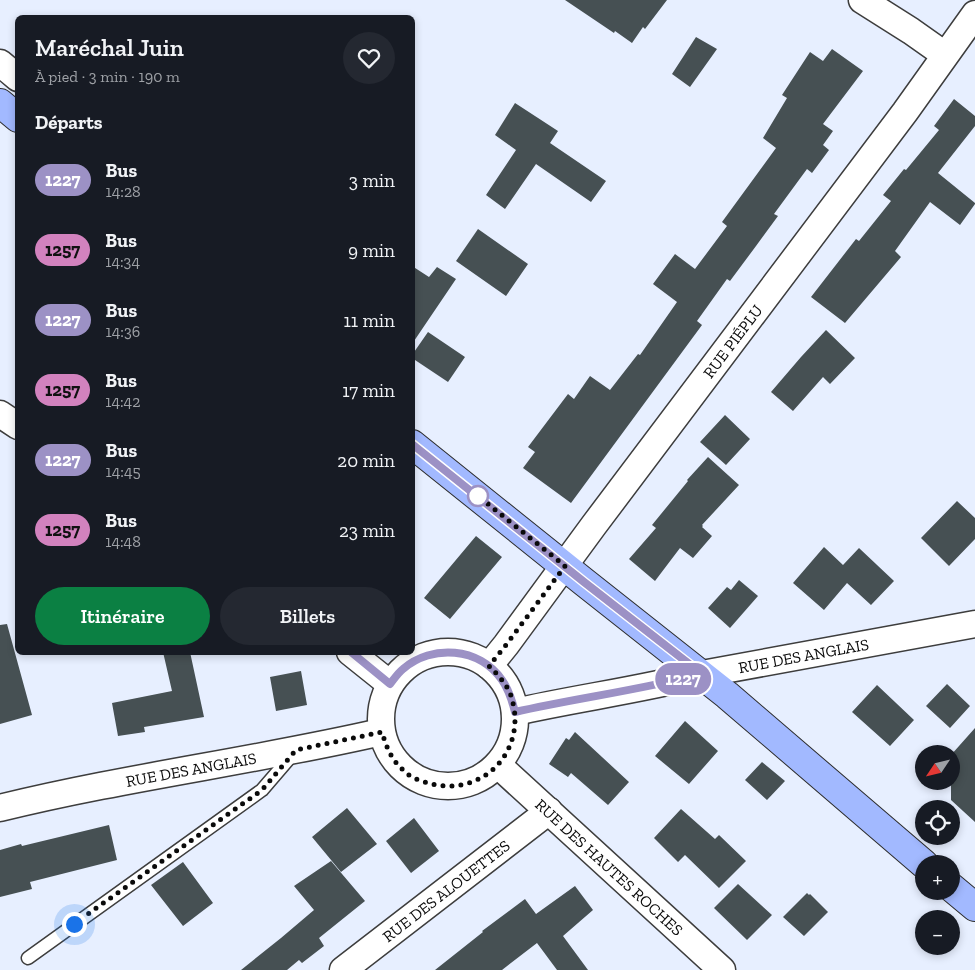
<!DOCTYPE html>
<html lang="fr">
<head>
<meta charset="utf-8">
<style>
  :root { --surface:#171b24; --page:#242831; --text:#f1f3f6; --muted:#9ea1a6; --accent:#0b8043 }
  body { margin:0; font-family:"Zilla Slab",serif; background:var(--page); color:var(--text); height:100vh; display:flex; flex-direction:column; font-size:19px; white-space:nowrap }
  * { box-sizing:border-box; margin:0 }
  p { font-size:16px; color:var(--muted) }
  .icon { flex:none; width:28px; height:28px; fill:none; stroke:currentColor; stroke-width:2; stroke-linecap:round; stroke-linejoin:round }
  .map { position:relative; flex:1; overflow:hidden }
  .panel { position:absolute; left:15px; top:15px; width:400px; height:640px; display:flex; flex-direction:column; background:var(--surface); border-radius:8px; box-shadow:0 2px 8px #0003 }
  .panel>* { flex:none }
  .badge { padding:0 10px; border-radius:16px; font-size:18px; line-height:32px }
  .needle { width:32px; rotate:235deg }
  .buttons { position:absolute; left:915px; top:745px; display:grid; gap:10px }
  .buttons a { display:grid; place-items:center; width:45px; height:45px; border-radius:50%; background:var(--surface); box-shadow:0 2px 8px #0003; font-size:25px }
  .you { position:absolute; width:25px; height:25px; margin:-12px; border:4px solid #fff; border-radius:50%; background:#1a73e8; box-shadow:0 0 0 8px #1a73e833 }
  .map>.badge { position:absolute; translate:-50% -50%; box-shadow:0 0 0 2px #fff }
  h2 { padding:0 20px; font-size:19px; line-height:45px }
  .round { display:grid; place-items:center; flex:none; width:52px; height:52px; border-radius:26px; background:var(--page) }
  .headline { display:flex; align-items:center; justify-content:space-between; height:85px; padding:0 20px }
  h1 { font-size:24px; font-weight:600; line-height:38px }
  .primary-button { display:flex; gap:10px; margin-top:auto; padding:10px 20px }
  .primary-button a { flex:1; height:58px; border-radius:30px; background:var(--accent); color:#fff; font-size:20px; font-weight:600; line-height:58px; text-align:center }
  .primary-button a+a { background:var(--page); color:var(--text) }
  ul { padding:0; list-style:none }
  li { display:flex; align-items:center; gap:15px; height:70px; padding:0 20px }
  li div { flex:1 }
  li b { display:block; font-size:19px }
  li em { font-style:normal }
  li .badge { min-width:55px; font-weight:700; text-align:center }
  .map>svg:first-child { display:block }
</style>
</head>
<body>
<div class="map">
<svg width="975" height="970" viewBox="0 0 975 970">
  <rect width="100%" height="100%" fill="#e7efff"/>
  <path fill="#465053" d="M565,0H667L645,29L643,27L632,43L615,31L614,33Z
    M696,37L717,49L690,87L672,74Z
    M832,49L863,71L823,124L833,131L823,145L829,150L812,173L807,169L774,214L778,216L756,246L730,281L727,279L697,321L702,325L571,503L523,468L535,452L528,447L568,394L574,399L590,376L610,390L638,354L640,355L677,302L653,284L675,254L695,269L727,226L722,222L776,148L763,138L787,98L782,95L810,52L823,61Z
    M954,99L975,116V126L938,173L975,203V204L960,225L930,202L895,251L901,257L845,323L811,297L856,239L859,241L891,201L883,195L904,169L906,170L939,130L934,126Z
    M515,103L558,131L550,143L606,181L591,202L536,164L505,209L486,195L516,150L495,135Z
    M478,229L528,264L506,296L456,261Z
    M412,266L429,277L437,267L456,279L412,344Z
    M826,330L855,358L830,384L823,377L793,411L771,392L801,357Z
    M428,332L465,357L448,382L412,358V355Z
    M725,415L750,439L726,465L700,442Z
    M708,457L739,485L702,525L703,526L702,527L712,536L693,558L680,548L655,581L629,559L656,528L652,525L688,481L687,480Z
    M957,501L975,518V539L949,566L921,538Z
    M476,536L502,557L450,619L424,598Z
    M824,547L843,565L859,548L894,581L871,605L847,583L824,610L793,583Z
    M739,580L758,596L730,628L708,608L727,587L731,590Z
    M7,624L32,715L0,724V625Z
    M163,652H190L204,717L144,727L145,732L118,736L112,703L172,691Z
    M301,671L307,705L276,711L270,677Z
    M947,684L970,706L950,728L926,706Z
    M877,685L914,720L890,746L852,712Z
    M685,721L718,751L689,784L655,756Z
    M975,728V822L951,800V755Z
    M575,732L629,782L608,805L571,773L568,777L549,764L566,738L569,740Z
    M762,762L785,781L767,800L745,780Z
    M347,808L377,844L341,872L312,837Z
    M681,809L715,839L719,835L746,861L719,888L685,855L678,862L654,838Z
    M414,818L439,851L411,873L386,841Z
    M109,825L117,860L30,882L32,889L0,897V850L21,844L22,846Z
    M331,861L365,901L319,938L324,946L302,963L299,960L287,970H241L281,938L314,910L294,886Z
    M183,862L213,903L183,926L151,885Z
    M738,884L772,915L747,940L714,908Z
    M575,886L593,910L563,936L588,970H557L537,943L502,970H435L483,932L482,931L525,899L536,914Z
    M807,893L809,895L810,894L828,912L804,936L783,917Z"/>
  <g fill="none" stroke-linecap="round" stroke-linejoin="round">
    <g stroke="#3d3d3d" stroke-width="15">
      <path id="lane" d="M28,958L262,790L293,754"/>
    </g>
    <g stroke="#3d3d3d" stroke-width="29">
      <g id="street">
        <path d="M862,0L911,31L945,55"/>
        <path d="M0,63L18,78"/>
        <path d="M0,414L18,426"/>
        <circle cx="448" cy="719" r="67"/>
        <path d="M350,652L390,684"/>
        <path id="s1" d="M489,666L506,645L594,525L905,112L975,14"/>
        <path id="s2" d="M515,712C577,698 640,690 702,674L975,624"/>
        <path id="s3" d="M498,765L722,970"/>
        <path id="s4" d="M0,808C126,777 255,761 381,732"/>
        <path id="s5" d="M343,970L549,811"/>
      </g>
    </g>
    <g stroke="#2c2c2c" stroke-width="30">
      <path id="secondary" d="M0,103L18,118
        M412,444L584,582L727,695L924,864
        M951,887L975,907"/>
    </g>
    <use href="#lane" stroke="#fff" stroke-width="12"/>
    <use href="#street" stroke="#fff" stroke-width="26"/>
    <use href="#secondary" stroke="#a2b9ff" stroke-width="28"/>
  </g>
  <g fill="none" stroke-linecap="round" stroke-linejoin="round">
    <g stroke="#fff" stroke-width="11">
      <path id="line" d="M351,652L390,684C394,679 398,673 403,669C432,644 479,647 502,680C509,690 512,700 515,712C577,698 640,690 702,674L584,582L412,444"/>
    </g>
    <use href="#line" stroke="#9c91c5" stroke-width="8"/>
    <path stroke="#0a0a0a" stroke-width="5" stroke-dasharray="0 9" d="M74,924L262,790L296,750L382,732C386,746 391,759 402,769C408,776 419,781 428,783C473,796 515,765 515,719C515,711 513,701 510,693C505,682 497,674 489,666L506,645L565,566L478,496"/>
  </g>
  <circle fill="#fff" stroke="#9c91c5" stroke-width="2.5" cx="478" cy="496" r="10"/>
  <g text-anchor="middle" stroke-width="5" stroke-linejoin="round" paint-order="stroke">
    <g font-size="16" fill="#0a0a0a" stroke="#fff">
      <text dy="6" stroke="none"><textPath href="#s1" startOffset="406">RUE PIÉPLU</textPath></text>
      <text dy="6" stroke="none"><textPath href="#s2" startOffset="294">RUE DES ANGLAIS</textPath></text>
      <text dy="6" stroke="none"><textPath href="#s4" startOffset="195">RUE DES ANGLAIS</textPath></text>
      <text dy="6" stroke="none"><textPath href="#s3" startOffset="151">RUE DES HAUTES ROCHES</textPath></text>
      <text dy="6" stroke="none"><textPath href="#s5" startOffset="130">RUE DES ALOUETTES</textPath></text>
    </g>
  </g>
</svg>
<div class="buttons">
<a><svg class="needle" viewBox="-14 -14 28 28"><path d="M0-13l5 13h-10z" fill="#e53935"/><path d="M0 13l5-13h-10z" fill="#9ea1a6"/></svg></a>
<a><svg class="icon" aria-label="locate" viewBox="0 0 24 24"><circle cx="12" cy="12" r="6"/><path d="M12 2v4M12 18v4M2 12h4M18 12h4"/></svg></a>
<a>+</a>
<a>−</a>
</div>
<div class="you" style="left:74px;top:924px"></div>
<b class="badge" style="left:683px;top:679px;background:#9c91c5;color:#fff">1227</b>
<section class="panel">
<div class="headline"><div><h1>Maréchal Juin</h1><p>À pied · 3 min · 190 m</p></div><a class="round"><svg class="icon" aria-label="heart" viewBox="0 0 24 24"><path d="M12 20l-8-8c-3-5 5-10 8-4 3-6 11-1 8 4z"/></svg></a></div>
<h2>Départs</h2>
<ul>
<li><span class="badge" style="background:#9c91c5;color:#fff">1227</span><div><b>Bus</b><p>14:28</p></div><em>3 min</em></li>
<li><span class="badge" style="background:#d282be;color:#111">1257</span><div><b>Bus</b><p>14:34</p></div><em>9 min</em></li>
<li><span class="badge" style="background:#9c91c5;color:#fff">1227</span><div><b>Bus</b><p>14:36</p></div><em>11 min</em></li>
<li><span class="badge" style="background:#d282be;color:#111">1257</span><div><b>Bus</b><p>14:42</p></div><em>17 min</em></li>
<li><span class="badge" style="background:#9c91c5;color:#fff">1227</span><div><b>Bus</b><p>14:45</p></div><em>20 min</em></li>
<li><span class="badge" style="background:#d282be;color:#111">1257</span><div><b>Bus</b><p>14:48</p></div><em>23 min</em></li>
</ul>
<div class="primary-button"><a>Itinéraire</a><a>Billets</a></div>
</section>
</div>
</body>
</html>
